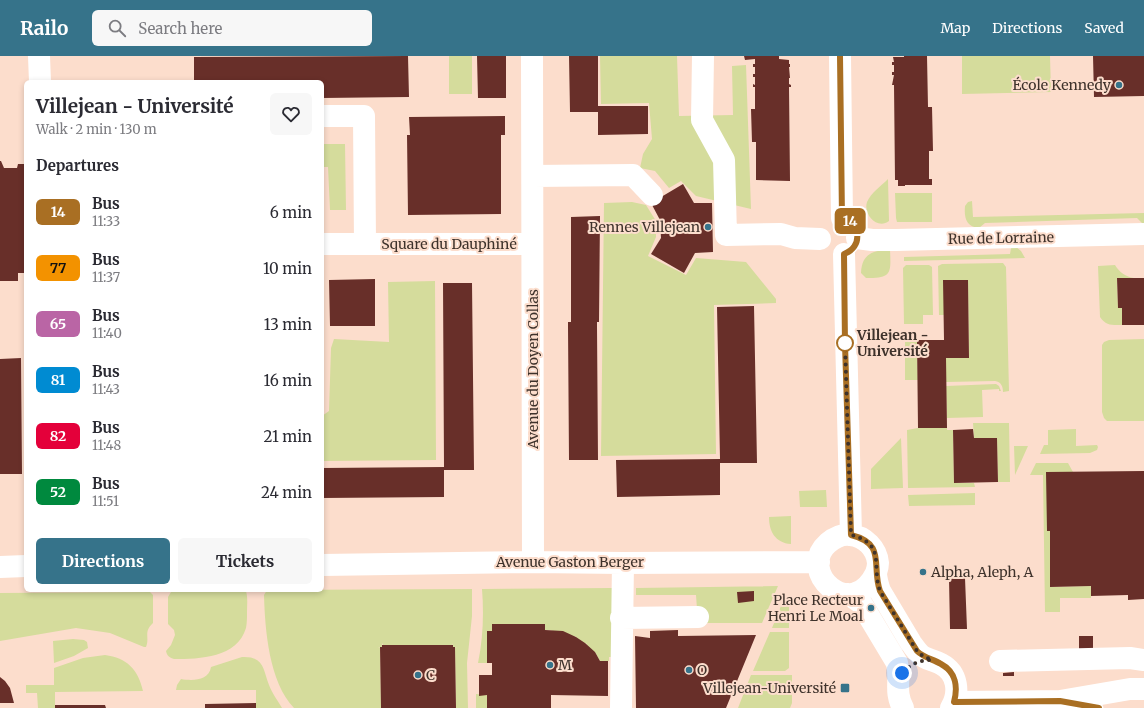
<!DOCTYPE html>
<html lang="en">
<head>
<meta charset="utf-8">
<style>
  :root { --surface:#fff; --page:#f7f7f7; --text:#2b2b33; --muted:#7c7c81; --accent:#36738a }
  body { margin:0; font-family:Merriweather,serif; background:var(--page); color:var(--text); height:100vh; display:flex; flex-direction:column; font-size:15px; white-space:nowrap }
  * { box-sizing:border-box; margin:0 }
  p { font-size:13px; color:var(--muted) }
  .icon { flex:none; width:22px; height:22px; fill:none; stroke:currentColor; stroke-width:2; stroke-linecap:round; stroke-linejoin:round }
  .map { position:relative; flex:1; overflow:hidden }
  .sheet { position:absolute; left:24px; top:24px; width:300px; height:512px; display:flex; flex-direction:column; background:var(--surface); border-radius:6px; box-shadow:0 2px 6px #0003 }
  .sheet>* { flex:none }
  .badge { padding:0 8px; border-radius:6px; font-size:14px; line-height:26px }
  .you { position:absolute; width:20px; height:20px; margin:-10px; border:3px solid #fff; border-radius:50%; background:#1a73e8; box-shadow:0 0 0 6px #1a73e833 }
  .map>.badge { position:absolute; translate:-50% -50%; box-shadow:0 0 0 2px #fff }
  h2 { padding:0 12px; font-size:15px; line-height:36px }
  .round { display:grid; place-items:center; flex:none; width:42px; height:42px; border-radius:6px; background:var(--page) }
  .head { display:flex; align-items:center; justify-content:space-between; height:68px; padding:0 12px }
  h1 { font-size:19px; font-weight:700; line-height:30px }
  .action { display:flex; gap:8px; margin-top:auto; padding:8px 12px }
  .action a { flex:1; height:46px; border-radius:6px; background:var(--accent); color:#fff; font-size:16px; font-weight:700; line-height:46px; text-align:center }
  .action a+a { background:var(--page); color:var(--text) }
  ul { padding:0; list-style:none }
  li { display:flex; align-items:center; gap:12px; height:56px; padding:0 12px }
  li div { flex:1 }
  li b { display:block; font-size:15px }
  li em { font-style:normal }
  li .badge { min-width:44px; font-weight:700; text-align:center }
  header { display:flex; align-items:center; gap:24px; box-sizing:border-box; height:56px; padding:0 20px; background:var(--accent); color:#fff }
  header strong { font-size:19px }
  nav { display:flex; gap:22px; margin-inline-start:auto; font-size:14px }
  .search { width:280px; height:36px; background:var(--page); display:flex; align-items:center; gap:10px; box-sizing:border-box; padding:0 14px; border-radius:6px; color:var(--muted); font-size:15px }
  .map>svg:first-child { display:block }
</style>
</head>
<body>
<header>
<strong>Railo</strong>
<div class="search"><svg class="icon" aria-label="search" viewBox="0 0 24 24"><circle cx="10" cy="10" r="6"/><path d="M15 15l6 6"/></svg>Search here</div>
<nav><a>Map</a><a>Directions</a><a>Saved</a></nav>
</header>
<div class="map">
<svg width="1144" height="652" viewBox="0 0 1144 652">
  <rect width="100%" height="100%" fill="#fcddcc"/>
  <path fill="#d5dc9c" d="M449,0H472V38H449Z
    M600,0H677L679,60L733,59L732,10L746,9L751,153L696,140L681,125L669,132L655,115L640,112L643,98L652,83L649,47L601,48Z
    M962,0H1050L1051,36L962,38Z
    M322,88H345L346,154H330L328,111H322Z
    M888,123L889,165C877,174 863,158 867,146C871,137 881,130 888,123Z
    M895,137H932V166H897L896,162Z
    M972,145L973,161L1144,157V169L1137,162L985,167L979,172C966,171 964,162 965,150L968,146Z
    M632,146L646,149L656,165V181L648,200L686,219L696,202L746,206L776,243V247L714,249L716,398L601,400L604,147Z
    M1016,191L1021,195L1025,202L904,205V201L1010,198L1011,192Z
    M890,193C891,218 892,222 866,222L861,217C862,197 873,195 890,193Z
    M1003,207L1006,211L1009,335L1003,336C1003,330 1001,326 995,325L946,326V302L969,301L968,224L944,259H939L938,210L942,208Z
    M906,209H929L932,211L933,259H923V268H904L903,212Z
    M1115,209C1119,216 1126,221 1134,222H1117L1118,252H1122V269C1112,269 1106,270 1100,261L1098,210Z
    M435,225L436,404L322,405V360L329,355L331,292L334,283L389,286L388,226Z
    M1144,283V365H1107L1104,362L1102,356V289L1104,286L1109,284Z
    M917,284L918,324H905V285Z
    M996,328L999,330L1001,335H999V333L982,334L983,361L947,362L946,330Z
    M973,367H1009L1010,426H998L997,382H974Z
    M918,372H947V374H953L954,427H974L975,431L908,432L907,374Z
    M1076,373V390L1097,389L1098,391L1097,394L1090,397L1040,398L1044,389H1048V374Z
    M901,382L903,432L871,433V413Z
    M1014,390H1028L1015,419Z
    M1036,407H1068L1073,416L1047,475H1050V531L1091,530V542H1060V556H1045L1043,419H1030Z
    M826,434L827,451H800L799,435Z
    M975,437V449L909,450L908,439Z
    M791,460V488C775,487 769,475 769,461Z
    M778,530L762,567H702L697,553L696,539H636V532Z
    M612,532L613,601H609V605H600L595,596L592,597L586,587L584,589L575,580L573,582L550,574H545V568H492V575H487V607H478C483,583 484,558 482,533Z
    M472,533V560L467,607L468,652H456L455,592H457L453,591L452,587V589H383L382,587V591L378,592H380L381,652H294C269,626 265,574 264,539L267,534Z
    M246,535C248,542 247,549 247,556C247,561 247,567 246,572C237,602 200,603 174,603C170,602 167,600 166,595L171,589L175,579L174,574L168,568V541L171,536Z
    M150,536L153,539V567C143,576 150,581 146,591H144L110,577L76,572L0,585V537Z
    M783,545H789V572H772Z
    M770,576H789V612L785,615H753Z
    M73,583L84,584L87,586L88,592L74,600L54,607L53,585Z
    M105,599C127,602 138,613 143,635L55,636V652H38L37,637H26V629H54V612L83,602Z
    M242,601C264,600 263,613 269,629C272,637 278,645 282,652H256V634H176L177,629L181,623C192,625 209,625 211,611Z
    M751,619H792V647L790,652H738Z
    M476,638L487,639V652H476Z"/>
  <path fill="#682f29" d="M408,0L409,41L322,42V26H194V1Z
    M477,0H506V42H478Z
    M569,0H598V50H648V78L598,79V56H570Z
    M744,0H779V3L789,4V8H790V11H789L790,22H789V28L791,29V31H789L790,125L756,124V86H752L751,53H755V31H753V28L755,29V21H753V18H755V11H753V8H755V3L745,4Z
    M904,0H927L928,51H932L933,95H929V123H932V129H905V130H898V124H895L894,29H892L894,19H892V16H894V9H892V6H894L893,1H904Z
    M1093,0H1144V40L1094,41Z
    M505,60V79H501V158L408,159L407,79H410L409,61Z
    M0,105H1L4,112H17L18,108H25V217H18V225H0Z
    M683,128L694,147H712L713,196L695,197L684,217L651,198L661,182L660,164L651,147Z
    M600,160L599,266H597V271L598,404H569L568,271V266H571V161Z
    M1117,222H1144V269H1122V252H1118Z
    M375,223V270H330L329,224Z
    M943,224H968L969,302H946L947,372H918L917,284H944Z
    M443,227H472L474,414H444V441L322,442V412L444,411Z
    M754,250L757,407H720V439L617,441L616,404L720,403L717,251Z
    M21,302L22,418H0V303Z
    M973,373L974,382H997L998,426L954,427L953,374Z
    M1144,415V543L1128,544V539L1091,540V530L1050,531V475H1047L1046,416Z
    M965,522L967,573H950L949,523Z
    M754,535V545L738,547L737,536Z
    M492,568H545V574L563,575L576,581L585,587L595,596L600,605H608V640L551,639V652H487V639L479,640V619H492V607H487V575H492Z
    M678,574V580L756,579L726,652H636L635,580L650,582V575Z
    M1079,580H1093V593H1079Z
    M382,589H453V591H455L456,652H381L380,591H382Z
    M1014,616V620H1003V617Z
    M0,621L5,625L10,632L14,647H0Z
    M256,647V652H205V648Z
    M55,649H105L106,652H55Z"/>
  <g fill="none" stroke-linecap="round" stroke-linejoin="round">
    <path stroke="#fff" stroke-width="22" d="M39,0L40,26
      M532,0L533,506
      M703,0L702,64L724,104L726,179L781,178L795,182L820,183
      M840,0L842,162
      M322,60H364L365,188H532
      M533,120L633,119L652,139
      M857,182L872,184H896L1144,178
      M322,188H365
      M844,198L851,479
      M322,509L533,506L623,507L819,506
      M0,511L26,510
      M876,517C851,568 796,515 828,487C834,482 842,478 850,479C865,480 877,493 878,507C878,511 877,514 876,517C876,523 878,529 880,535L911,587C915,592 918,598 924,601C929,604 936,605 941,608C958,617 960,637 951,652
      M848,538L861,547L897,607C901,625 894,635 903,652
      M621,562L698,561
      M1000,605L1130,602L1144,604
      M954,646L1060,645L1130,633H1144
      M621,652L623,507"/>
  </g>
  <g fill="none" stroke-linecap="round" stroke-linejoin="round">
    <g stroke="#fff" stroke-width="9">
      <path id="line" d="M840,0L842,162C861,168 863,191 844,198L845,288L851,479C887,488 871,510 880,535L917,595C924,602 933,603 941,608C956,616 958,631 954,646L1060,645L1099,652"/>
    </g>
    <use href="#line" stroke="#a96f23" stroke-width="6"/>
    <path stroke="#3e322b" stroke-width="4" stroke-dasharray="0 7.2" d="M845,287L851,479C887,488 871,510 880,535L917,595L923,600L932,604C919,604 911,608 902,617"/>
  </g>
  <g fill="#36738a" stroke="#fcddcc" stroke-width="1.5">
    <circle cx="1119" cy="29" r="4"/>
    <circle cx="708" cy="171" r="4"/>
    <circle cx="923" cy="516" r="4"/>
    <circle cx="871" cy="552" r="4"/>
    <circle cx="550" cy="609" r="4"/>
    <circle cx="689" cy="614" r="4"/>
    <circle cx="418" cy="619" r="4"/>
    <rect x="840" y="627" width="10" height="10" rx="2"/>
  </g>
  <circle fill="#fff" stroke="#a96f23" stroke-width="2" cx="845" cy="287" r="8"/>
  <g text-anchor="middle" stroke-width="4" stroke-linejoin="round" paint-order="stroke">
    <g font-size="14" fill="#3e322b" stroke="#fcddcc" text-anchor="end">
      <text x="1111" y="34">École Kennedy</text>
      <text x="700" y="176">Rennes Villejean</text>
      <text x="931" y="521" text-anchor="start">Alpha, Aleph, A</text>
      <text x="863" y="549">Place Recteur<tspan x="863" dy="16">Henri Le Moal</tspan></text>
      <text x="558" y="614" text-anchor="start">M</text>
      <text x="697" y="619" text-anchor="start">O</text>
      <text x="426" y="624" text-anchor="start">C</text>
      <text x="836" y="637">Villejean-Université</text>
    </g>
    <g font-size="14" fill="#3e322b" stroke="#fcddcc">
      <text transform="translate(1001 182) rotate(-1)" y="5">Rue de Lorraine</text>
      <text x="449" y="193">Square du Dauphiné</text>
      <text transform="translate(533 313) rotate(-90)" y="5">Avenue du Doyen Collas</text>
      <text x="570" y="511">Avenue Gaston Berger</text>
    </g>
    <g font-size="14" font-weight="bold" fill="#3e322b" stroke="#fcddcc" text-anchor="start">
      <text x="857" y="284">Villejean -<tspan x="857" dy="16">Université</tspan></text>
    </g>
  </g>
</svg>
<div class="you" style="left:902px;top:617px"></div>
<b class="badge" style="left:850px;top:165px;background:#a96f23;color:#fff">14</b>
<section class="sheet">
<div class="head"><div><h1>Villejean - Université</h1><p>Walk · 2 min · 130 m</p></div><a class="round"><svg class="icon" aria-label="heart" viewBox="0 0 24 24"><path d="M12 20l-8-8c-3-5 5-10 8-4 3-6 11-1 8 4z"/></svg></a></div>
<h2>Departures</h2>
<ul>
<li><span class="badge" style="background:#a96f23;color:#fff">14</span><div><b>Bus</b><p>11:33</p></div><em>6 min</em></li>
<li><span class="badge" style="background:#f39200;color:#111">77</span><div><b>Bus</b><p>11:37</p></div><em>10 min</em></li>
<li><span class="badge" style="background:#ba65a5;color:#fff">65</span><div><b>Bus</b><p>11:40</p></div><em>13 min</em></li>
<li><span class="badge" style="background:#008bd2;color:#fff">81</span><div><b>Bus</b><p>11:43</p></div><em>16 min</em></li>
<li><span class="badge" style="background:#e4003a;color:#fff">82</span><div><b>Bus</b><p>11:48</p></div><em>21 min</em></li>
<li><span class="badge" style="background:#00893e;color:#fff">52</span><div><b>Bus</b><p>11:51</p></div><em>24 min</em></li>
</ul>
<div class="action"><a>Directions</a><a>Tickets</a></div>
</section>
</div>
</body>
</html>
